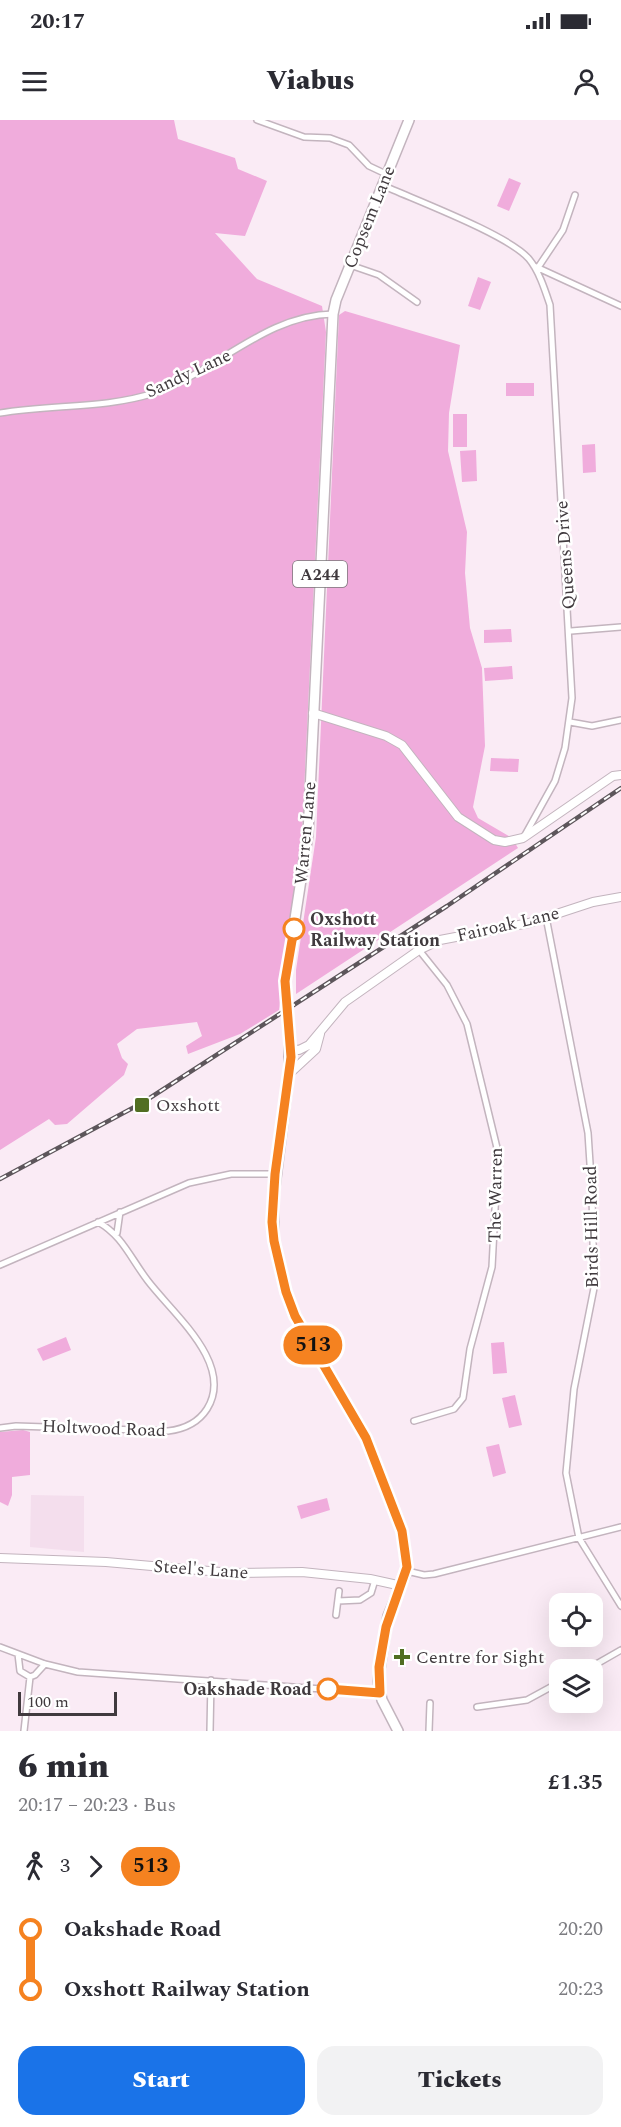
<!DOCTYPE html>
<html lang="en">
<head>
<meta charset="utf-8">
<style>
  :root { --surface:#fff; --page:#f2f2f3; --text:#2b2b33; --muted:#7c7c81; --accent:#1a73e8 }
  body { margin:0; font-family:Spectral,serif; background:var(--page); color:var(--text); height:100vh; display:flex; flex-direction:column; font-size:22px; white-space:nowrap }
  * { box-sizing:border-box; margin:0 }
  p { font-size:20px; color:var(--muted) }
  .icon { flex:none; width:33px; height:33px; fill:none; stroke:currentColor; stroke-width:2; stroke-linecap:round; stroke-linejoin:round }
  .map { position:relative; height:1611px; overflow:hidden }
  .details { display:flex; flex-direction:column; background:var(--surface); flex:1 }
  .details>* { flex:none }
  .badge { padding:0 12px; border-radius:20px; font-size:21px; line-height:39px }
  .controls { position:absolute; left:549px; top:1473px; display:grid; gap:12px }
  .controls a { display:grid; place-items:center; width:54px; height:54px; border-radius:12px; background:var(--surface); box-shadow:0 6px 24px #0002; font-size:30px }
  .scale { position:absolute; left:18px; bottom:15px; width:99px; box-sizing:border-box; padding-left:6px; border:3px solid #403a3e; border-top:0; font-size:16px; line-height:21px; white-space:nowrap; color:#403a3e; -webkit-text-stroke:4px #fff; paint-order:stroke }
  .map>.badge { position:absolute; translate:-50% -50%; box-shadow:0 0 0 3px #fff }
  .legs { display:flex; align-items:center; gap:9px; height:66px; padding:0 18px; font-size:20px }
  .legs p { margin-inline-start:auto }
  .overview { display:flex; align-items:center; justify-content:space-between; height:102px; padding:0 18px }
  h1 { font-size:33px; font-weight:800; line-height:45px }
  .cta { display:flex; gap:12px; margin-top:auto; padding:12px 18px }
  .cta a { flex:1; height:69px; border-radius:18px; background:var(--accent); color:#fff; font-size:24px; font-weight:800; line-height:69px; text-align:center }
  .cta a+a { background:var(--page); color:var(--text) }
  ul { padding:0 18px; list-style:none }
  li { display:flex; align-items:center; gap:21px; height:60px; font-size:22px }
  li i { display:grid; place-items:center; width:9px; height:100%; margin:0 8px; background:currentColor }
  li i::after { content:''; width:15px; height:15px; margin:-8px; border:4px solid; border-radius:50%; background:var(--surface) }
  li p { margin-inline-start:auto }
  li:first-child i { background:linear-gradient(#0000 50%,currentColor 0) }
  li:last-child i { background:linear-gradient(currentColor 50%,#0000 0) }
  .status { display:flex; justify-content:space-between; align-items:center; height:42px; padding:0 30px; background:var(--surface); direction:ltr }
  .status svg { height:16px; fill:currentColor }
  header { display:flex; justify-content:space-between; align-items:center; height:78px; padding:0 18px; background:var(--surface); font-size:27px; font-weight:800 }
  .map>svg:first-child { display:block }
</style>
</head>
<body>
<div class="status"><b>20:17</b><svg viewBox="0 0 49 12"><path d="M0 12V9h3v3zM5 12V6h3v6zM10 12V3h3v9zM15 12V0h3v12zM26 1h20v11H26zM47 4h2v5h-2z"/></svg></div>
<header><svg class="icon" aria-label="menu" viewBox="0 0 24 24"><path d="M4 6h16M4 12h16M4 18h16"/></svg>Viabus<svg class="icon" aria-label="person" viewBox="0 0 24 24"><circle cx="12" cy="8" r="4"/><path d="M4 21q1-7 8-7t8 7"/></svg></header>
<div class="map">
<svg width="621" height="1611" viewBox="0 0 621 1611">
  <rect width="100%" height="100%" fill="#faebf5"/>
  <path fill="#f4deed" d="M31,1375L84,1376V1432L30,1427Z"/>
  <path fill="#f0acdc" d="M0,0H174L178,19L235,38L238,49L267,61L245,116L215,113L257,159L322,186L326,212L302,713L279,890L240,914L188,934L186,926L202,916L197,902L137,909L117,924L122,938L128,944L124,955L67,1004L55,1005L49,999L0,1030Z
    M509,58L521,63L509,91L497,86Z
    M478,157L491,162L480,190L468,186Z
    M345,191L460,225L449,293L448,331L467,412L465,453L470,508L482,548L485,626L473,687L478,698L512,718L518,728L296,874V850L316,717L339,195Z
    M506,263H534V276H506Z
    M453,294H467V327H453Z
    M595,324L596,352L583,353L582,325Z
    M476,330L477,361L462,362L460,331Z
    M511,509L512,522L484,523V510Z
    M512,546L513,559L485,561L484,548Z
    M491,638L519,639L518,652L490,651Z
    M66,1217L71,1230L43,1241L37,1229Z
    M504,1222L507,1253L493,1254L491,1223Z
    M515,1275L522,1305L509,1308L502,1278Z
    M23,1310L30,1312V1355L12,1357V1375L8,1386L0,1382V1312Z
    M499,1324L506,1353L493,1357L486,1327Z
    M327,1378L330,1390L301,1399L297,1386Z"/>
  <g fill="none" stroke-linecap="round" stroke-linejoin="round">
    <g stroke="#c3b4be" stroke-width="8">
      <path id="street" d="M257,0L304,17L330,18L349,25L369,46L386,54
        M382,65C415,80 509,115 529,139C539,151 545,170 550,185L572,578L565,628L555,661L525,715
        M350,145L379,155L417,182
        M534,146L621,186
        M539,146L563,110L575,75
        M0,293C51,284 105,289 154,273C216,252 265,195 333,194
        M571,511L621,507
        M570,602L592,606L621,600
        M546,797L588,1013L592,1074L594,1168L574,1269L566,1353L579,1418L621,1486
        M117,1113L120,1092
        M0,1145L189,1063L231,1054H275
        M414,1301L454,1289L463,1278L470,1229L492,1147L498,1032L467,904L447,865L419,830
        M0,1308L16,1306L168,1311C185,1309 198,1303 207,1289C235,1244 173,1194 148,1161C131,1139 122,1115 98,1102
        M407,1451L424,1455L434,1454L621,1407
        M338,1481L360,1480L371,1473L375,1460
        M336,1495L339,1471
        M0,1527L45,1544L78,1552L380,1573
        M18,1534L20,1551L30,1557L35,1555L45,1544
        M586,1550L621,1530
        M477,1587L527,1580L560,1562
        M24,1611L30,1557
        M210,1611L211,1560
        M429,1611L430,1583"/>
    </g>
    <g stroke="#c3b4be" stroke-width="10">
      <path id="secondary" d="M313,593L386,616L402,625L458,697L494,720L505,722L523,718L613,656L621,655
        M291,929L299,930L309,925L345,882L419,830L440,820L529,803L593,782L621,777
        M289,954L316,929L320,914
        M0,1438L106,1442L232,1453L302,1452L370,1459L402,1466"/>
    </g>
    <g stroke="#c3b4be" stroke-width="12">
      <path id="primary" d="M285,864L308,714L333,194L336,180L409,0
        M289,910V954L273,1082L274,1121L286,1172L295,1195L366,1318L402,1411L407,1451L388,1496L378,1561L382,1580L398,1611"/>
    </g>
    <use href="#street" stroke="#fff" stroke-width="5"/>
    <use href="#secondary" stroke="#fff" stroke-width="8"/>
    <use href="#primary" stroke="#fff" stroke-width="9"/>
    <g stroke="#5d565b" stroke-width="4.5">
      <path id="rail" d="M0,1059L142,983L447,786L621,668"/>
    </g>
    <use href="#rail" stroke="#fff" stroke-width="2" stroke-dasharray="7" stroke-linecap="butt"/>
    <g stroke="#c3b4be" stroke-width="12" stroke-linecap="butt">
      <path id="primary-bridge" d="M285,864L289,910"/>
    </g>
    <use href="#primary-bridge" stroke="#fff" stroke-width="9"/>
  </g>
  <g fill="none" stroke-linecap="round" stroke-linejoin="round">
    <g stroke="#fff" stroke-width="14">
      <path id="line-1" d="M294,809L285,861L291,937L275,1054L272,1102L274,1121L286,1172L295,1196L366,1318L402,1411L407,1447L386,1507L379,1547L380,1573L328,1569"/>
    </g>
    <use href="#line-1" stroke="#f58220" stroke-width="9"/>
  </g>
  <g fill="#fff" stroke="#f58220" stroke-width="3">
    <circle cx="294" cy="809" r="10"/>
    <circle cx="328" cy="1569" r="10"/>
  </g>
  <g fill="#516e22" stroke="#fff" stroke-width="2">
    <rect x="134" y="977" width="16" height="16" rx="3"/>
    <path d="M399 1528h6v6h6v6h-6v6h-6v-6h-6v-6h6z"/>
  </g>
  <g text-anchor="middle" stroke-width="5" stroke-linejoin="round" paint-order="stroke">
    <rect fill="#fff" stroke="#797578" stroke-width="1.5" x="293" y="441" width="54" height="26" rx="4.5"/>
    <g font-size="16" font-weight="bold" fill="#403a3e">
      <text x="320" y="460">A244</text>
    </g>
    <g font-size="18" fill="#403a3e" stroke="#fff">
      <text transform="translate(369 97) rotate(-68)" y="6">Copsem Lane</text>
      <text transform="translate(188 253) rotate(-25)" y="6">Sandy Lane</text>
      <text transform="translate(565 435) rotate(-94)" y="6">Queens Drive</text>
      <text transform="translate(305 713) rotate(-85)" y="6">Warren Lane</text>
      <text transform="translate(508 804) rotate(-13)" y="6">Fairoak Lane</text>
      <text transform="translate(495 1075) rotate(-89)" y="6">The Warren</text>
      <text transform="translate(591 1107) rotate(-91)" y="6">Birds Hill Road</text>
      <text transform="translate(104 1308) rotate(2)" y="6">Holtwood Road</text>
      <text transform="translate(201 1449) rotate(4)" y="6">Steel's Lane</text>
    </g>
    <g font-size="18" font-weight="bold" fill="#403a3e" stroke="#fff" text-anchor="start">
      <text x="310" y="805">Oxshott<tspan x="310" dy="21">Railway Station</tspan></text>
      <text x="312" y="1575" text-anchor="end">Oakshade Road</text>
    </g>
    <g font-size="18" fill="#403a3e" stroke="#fff" text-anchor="start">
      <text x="156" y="991">Oxshott</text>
      <text x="416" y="1543">Centre for Sight</text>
    </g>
  </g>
</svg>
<div class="controls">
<a><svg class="icon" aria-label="locate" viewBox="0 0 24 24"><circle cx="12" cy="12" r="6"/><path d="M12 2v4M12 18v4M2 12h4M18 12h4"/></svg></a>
<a><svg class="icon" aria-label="layers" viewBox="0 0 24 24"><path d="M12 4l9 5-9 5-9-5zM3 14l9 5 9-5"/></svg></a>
</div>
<div class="scale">100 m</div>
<b class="badge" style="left:313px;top:1225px;background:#f58220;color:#111">513</b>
</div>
<section class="details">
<div class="overview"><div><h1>6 min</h1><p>20:17 – 20:23 · Bus</p></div><b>£1.35</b></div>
<div class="legs"><svg class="icon" aria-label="walk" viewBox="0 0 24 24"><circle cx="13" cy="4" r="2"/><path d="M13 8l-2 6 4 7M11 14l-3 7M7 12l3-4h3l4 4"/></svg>3<svg class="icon" aria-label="forward" viewBox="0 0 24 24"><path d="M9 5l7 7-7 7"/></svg><b class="badge" style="background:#f58220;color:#111">513</b></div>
<ul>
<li><i style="color:#f58220"></i><b>Oakshade Road</b><p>20:20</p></li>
<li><i style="color:#f58220"></i><b>Oxshott Railway Station</b><p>20:23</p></li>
</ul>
<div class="cta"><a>Start</a><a>Tickets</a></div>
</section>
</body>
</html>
